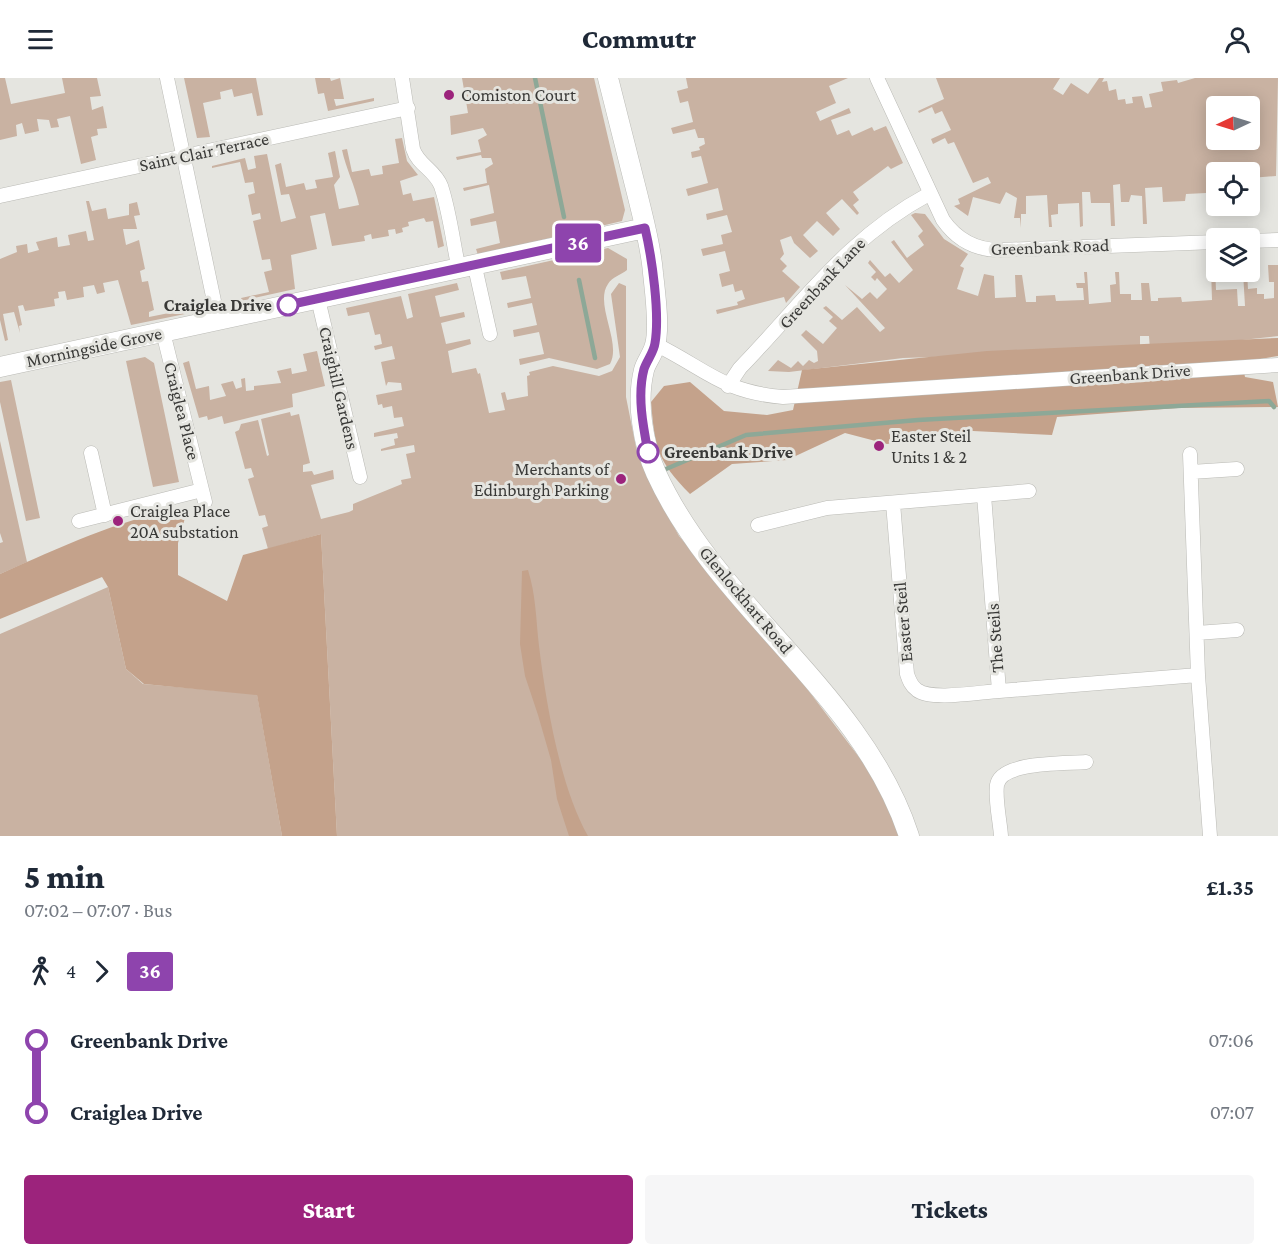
<!DOCTYPE html>
<html lang="en">
<head>
<meta charset="utf-8">
<style>
  :root { --surface:#fff; --page:#f6f6f7; --text:#1f2937; --muted:#747a83; --accent:#9c237c }
  body { margin:0; font-family:"Crimson Pro",serif; background:var(--page); color:var(--text); height:100vh; display:flex; flex-direction:column; font-size:22px; white-space:nowrap }
  * { box-sizing:border-box; margin:0 }
  p { font-size:20px; color:var(--muted) }
  .icon { flex:none; width:33px; height:33px; fill:none; stroke:currentColor; stroke-width:2; stroke-linecap:round; stroke-linejoin:round }
  .map { position:relative; height:758px; overflow:hidden }
  .panel { display:flex; flex-direction:column; background:var(--surface); flex:1 }
  .panel>* { flex:none }
  .badge { padding:0 12px; border-radius:4px; font-size:21px; line-height:39px }
  .needle { width:39px; rotate:266deg }
  .tools { position:absolute; left:1206px; top:18px; display:grid; gap:12px }
  .tools a { display:grid; place-items:center; width:54px; height:54px; border-radius:6px; background:var(--surface); box-shadow:0 3px 15px #0003; font-size:30px }
  .map>.badge { position:absolute; translate:-50% -50%; box-shadow:0 0 0 3px #fff }
  .legs { display:flex; align-items:center; gap:9px; height:66px; padding:0 24px; font-size:20px }
  .legs p { margin-inline-start:auto }
  .head { display:flex; align-items:center; justify-content:space-between; height:102px; padding:0 24px }
  h1 { font-size:33px; font-weight:800; line-height:45px }
  .action { display:flex; gap:12px; margin-top:auto; padding:12px 24px }
  .action a { flex:1; height:69px; border-radius:6px; background:var(--accent); color:#fff; font-size:24px; font-weight:800; line-height:69px; text-align:center }
  .action a+a { background:var(--page); color:var(--text) }
  ul { padding:0 24px; list-style:none }
  li { display:flex; align-items:center; gap:21px; height:72px; font-size:22px }
  li i { display:grid; place-items:center; width:9px; height:100%; margin:0 8px; background:currentColor }
  li i::after { content:''; width:15px; height:15px; margin:-8px; border:4px solid; border-radius:50%; background:var(--surface) }
  li p { margin-inline-start:auto }
  li:first-child i { background:linear-gradient(#0000 50%,currentColor 0) }
  li:last-child i { background:linear-gradient(currentColor 50%,#0000 0) }
  header { display:flex; justify-content:space-between; align-items:center; height:78px; padding:0 24px; background:var(--surface); font-size:27px; font-weight:800 }
  .map>svg:first-child { display:block }
</style>
</head>
<body>
<header><svg class="icon" aria-label="menu" viewBox="0 0 24 24"><path d="M4 6h16M4 12h16M4 18h16"/></svg>Commutr<svg class="icon" aria-label="person" viewBox="0 0 24 24"><circle cx="12" cy="8" r="4"/><path d="M4 21q1-7 8-7t8 7"/></svg></header>
<div class="map">
<svg width="1278" height="758" viewBox="0 0 1278 758">
  <rect width="100%" height="100%" fill="#e5e5e0"/>
  <path fill="#c9b2a2" fill-rule="evenodd" d="M0,0H5L11,26L65,15L62,0H97L101,18L90,19L92,32L103,28L107,50L97,51L98,57L91,59L96,82L81,86L70,38L57,41L59,49L51,50L49,42L37,41L39,53L25,56L22,45L16,47L17,58L0,62Z
    M184,0H256L263,37L257,38L252,15L234,19L232,11L220,14L221,21L203,25L210,59L197,60Z
    M315,0H330L331,3L340,0L344,21H334L336,28L374,20V23L328,33L324,15L318,16Z
    M462,0H594L625,132L622,143L478,177L476,171L500,165L496,143L471,148L470,141L494,135L489,107L464,113L463,110L487,105L485,91L493,86L491,80H482L481,77L457,82L456,79L481,74L478,62L487,57L483,50L451,57L450,38L468,35Z
    M686,0H848L829,8L836,25L816,34L820,43L849,30L851,35L831,42L837,57L849,52L852,58L872,49L874,53L886,48L903,85L891,91L888,88L853,114L859,122L853,127L859,135L857,137L842,121L826,135L840,151L833,158L817,143L803,157L818,173L810,180L794,165L791,158L780,162L784,176L780,181L787,188L782,193L800,209L786,225L784,219L717,236L716,232L738,227L737,224L745,221L742,212L735,214L733,206L722,209L719,196L730,193L725,173L703,178L701,171L723,166L721,157L732,154L727,137L707,142L706,136L723,132L718,110L688,118L686,111L708,105L701,78L692,80L691,74L700,72L699,69L705,66L704,60H698L695,51L673,56L671,50L693,44L688,23L680,25L677,13L688,10Z
    M936,0H1060L1053,11L1063,17L1071,5L1088,16L1099,0H1104L1102,4L1107,3L1109,13L1116,11L1118,22L1125,21L1126,26L1133,25L1132,19L1142,18L1145,30L1152,29L1149,16L1163,13L1161,4L1177,2L1178,5L1195,0H1278L1276,98L1250,100V94H1216V111L1210,112L1211,121H1215V133L1207,134L1206,115L1186,116L1185,123L1163,124L1162,109L1145,110L1147,146H1143L1142,118L1131,117L1129,124H1121L1120,106L1113,107L1115,148H1111L1110,125H1091L1090,114H1082L1083,148L1080,149L1079,125L1058,126V136L1051,137L1052,149H1049L1047,117L1026,118V136H1021V150L1020,140H1014L1017,120L1006,114L1000,126L973,119L968,138L954,128L960,126L958,121L991,105L988,99L973,105L954,64L948,66L945,60L933,66L931,61L951,52L942,33L935,36L932,29L919,35L918,33L944,21ZM1216,28H1250V62H1216Z
    M402,60L407,83L418,97L400,103L403,117L411,115L413,123L434,119L444,168L438,170L433,143L426,144L424,140L408,144L409,148L402,150L403,154L396,156L395,151L388,152L389,158L372,161L371,156L364,158L365,163L332,168L325,135L310,138L317,171L291,177L295,211L241,223V220L269,214L264,194L272,192L270,181L262,182L253,143L261,141L260,135L252,137L248,117L255,115L253,104L245,105L240,84L212,90V88L245,80L248,92L256,90L254,78L267,76L281,144L296,140L289,116L281,117L275,87L281,85L286,109L304,105L306,112L317,110L315,102L333,99L328,75L335,73L340,99L334,107L339,131L359,127C355,107 346,91 342,72L347,71L352,94L369,91L371,98L383,96L382,88L399,85L395,61Z
    M86,123H89L92,133L106,130L108,141L129,137V126L137,124L140,137L134,138L137,151H123L126,167L139,162L145,191L140,193L142,204L148,203L154,232L149,234V239L184,232L185,236L131,247L118,202L103,205L105,214L97,216L94,207L83,209L84,219L67,222L65,213L58,214L59,220L54,221L55,228L25,233L23,227L18,228L22,247L19,248L20,255L14,234L3,236L8,262L5,263L0,242V181L17,174L16,168L27,166L28,175L39,172L36,164L57,159L58,169L70,167L68,157L86,153L88,163L94,162Z
    M915,135L925,136L944,161L968,176L960,188L964,190L957,211L978,218L984,196L994,198L995,220L1016,219L1015,197H1022L1026,224H1036V218L1055,217L1056,223L1084,222L1083,210H1077L1076,205H1085L1084,194H1087L1089,226L1111,224L1110,207L1116,206L1115,194H1119L1120,216H1131V222H1142L1141,205H1149L1151,223H1158V220L1181,219L1182,224L1212,222L1211,190H1215L1216,212L1237,211L1238,228H1245L1243,194H1247L1248,211L1257,210V216H1264V221L1274,220V204H1269L1268,187H1278V258L1150,272L1149,258H1140V272L903,280L789,294L768,293L778,282L791,290L798,283L803,288L809,282L814,285L818,283L817,273L801,257L806,252L823,266L837,250L829,243L833,239L823,230L826,228L842,242L857,229L880,254L885,250L845,207L862,221L870,214L877,221L887,211L877,200L875,203L871,199L876,194L868,185L870,182L885,199L890,195L899,205L913,192L891,164L894,162L907,180L924,167L918,158L923,153L911,137Z
    M608,170L627,181V192C621,197 612,199 608,206C594,226 622,264 610,286L597,291L549,280L520,287L519,281L544,276L539,254L514,259L513,252L537,247L532,225L508,230L507,225L531,220L526,198L502,202L500,194Z
    M457,205L459,212L435,218L440,239L464,234L465,239L441,245L446,266L470,261L471,266L448,273L452,295L476,290L478,296L480,295L489,335L505,332L501,315L505,314L507,322L528,318L527,298L530,297L529,294L553,288L599,298L612,293L620,279L611,216L619,205L626,208V319L637,374L648,400L679,458L792,591L878,704L901,758H337L321,456L268,471L262,450L268,448L265,437L259,438L248,401L254,399L251,390L245,391L235,354L239,352L241,346L258,342L267,378L269,377L261,341L290,334L291,338L299,336L310,385L303,387V394L312,393L314,397L333,392L334,401L311,407L321,441L349,434L353,432V426L402,406L401,402L411,400L406,376L415,374L414,367L381,373V371L395,367L394,361L398,360L397,355L374,359V355L404,348L402,339L394,340L392,328L383,330L382,326L378,327L376,317L402,312L401,305L388,304L386,308L381,284L395,281L392,268L375,272L374,268L382,266L380,256L375,257L369,234L348,238L346,230L401,218L407,241L413,239L408,216Z
    M317,273L325,308L292,316L293,329L224,346L222,338L208,342L207,338L199,340L183,285L189,283L196,311L209,308L210,322L226,318L221,306L233,303L236,311L242,309L241,301L245,300L246,313L254,312V308L281,305L277,293L291,290L292,296L307,293L303,276Z
    M145,279L154,285L179,404L153,409L126,283Z
    M11,302L40,440L26,443L0,324V304Z
    M0,363L27,484L0,496V465L3,464L0,455Z
    M108,509L126,591L143,606L257,616L282,758H0V556Z"/>
  <path fill="#c4a28b" d="M1278,260V278L1242,284L1245,299L1273,304L1278,329L1178,330L1057,339L1052,357L973,353L887,366L845,355L787,382L732,386L690,416C657,382 655,371 651,324L664,308L690,304L724,333L767,337L793,332L802,292L987,273Z
    M188,429L178,465V497L227,523L243,477L321,456L337,758H282L257,617L144,606L126,591L108,509L102,499L0,541V496C61,469 122,440 188,429Z
    M528,492C536,517 536,542 539,568C546,625 560,709 588,758H569L557,721L551,682L538,637L525,598L520,566L522,493Z"/>
  <g fill="none" stroke-linecap="round" stroke-linejoin="round">
    <path stroke="#8da897" stroke-width="4.5" d="M535,0L564,139
      M579,202L595,280
      M666,391L746,357L918,342L1269,323L1274,329"/>
    <g stroke="#babab5" stroke-width="15">
      <path id="street" d="M167,0L218,242
        M402,0L413,71C418,87 435,92 441,108C450,135 453,165 459,192
        M877,0L943,142C957,162 976,172 1000,172L1216,164
        M0,118L408,30
        M1250,163L1278,162
        M475,189L490,256
        M318,221L360,399
        M163,254L205,424
        M655,266C706,291 722,314 783,319L1278,287
        M728,308L740,290C803,225 847,160 929,116
        M91,375L105,437
        M1190,376L1198,597L1210,758
        M1191,394L1237,391
        M984,417L999,613L1198,597
        M893,425L907,596C909,602 911,608 917,612C931,623 980,614 999,613
        M79,443L202,412
        M758,447L827,430L1029,413
        M1197,555L1237,552
        M1001,758C1000,743 995,722 997,707C1001,683 1066,686 1086,684"/>
    </g>
    <g stroke="#babab5" stroke-width="21">
      <path id="secondary" d="M608,0C618,40 628,79 638,119C644,144 651,169 653,195C655,214 660,250 655,267C653,276 646,284 644,292C636,324 643,366 656,395C718,531 862,614 909,758
        M0,289L645,150"/>
    </g>
    <use href="#street" stroke="#fff" stroke-width="14"/>
    <use href="#secondary" stroke="#fff" stroke-width="20"/>
  </g>
  <g fill="none" stroke-linecap="round" stroke-linejoin="round">
    <g stroke="#fff" stroke-width="14">
      <path id="line-1" d="M288,227L645,150C652,180 660,236 655,265C654,274 647,282 644,291C637,317 643,348 648,374"/>
    </g>
    <use href="#line-1" stroke="#8e44ad" stroke-width="9"/>
  </g>
  <g fill="#9c237c" stroke="#e5e5e0" stroke-width="2">
    <circle cx="449" cy="17" r="6"/>
    <circle cx="879" cy="368" r="6"/>
    <circle cx="621" cy="401" r="6"/>
    <circle cx="118" cy="443" r="6"/>
  </g>
  <g fill="#fff" stroke="#8e44ad" stroke-width="3">
    <circle cx="288" cy="227" r="10"/>
    <circle cx="648" cy="374" r="10"/>
  </g>
  <g text-anchor="middle" stroke-width="6" stroke-linejoin="round" paint-order="stroke">
    <g font-size="18" fill="#393937" stroke="#e5e5e0" text-anchor="start">
      <text x="461" y="23">Comiston Court</text>
      <text x="891" y="364">Easter Steil<tspan x="891" dy="21">Units 1 &amp; 2</tspan></text>
      <text x="609" y="397" text-anchor="end">Merchants of<tspan x="609" dy="21">Edinburgh Parking</tspan></text>
      <text x="130" y="439">Craiglea Place<tspan x="130" dy="21">20A substation</tspan></text>
    </g>
    <g font-size="18" fill="#393937" stroke="#e5e5e0">
      <text transform="translate(204 74) rotate(-12)" y="6">Saint Clair Terrace</text>
      <text transform="translate(1050 169) rotate(-2)" y="6">Greenbank Road</text>
      <text transform="translate(822 205) rotate(-47)" y="6">Greenbank Lane</text>
      <text transform="translate(94 269) rotate(-12)" y="6">Morningside Grove</text>
      <text transform="translate(1130 296) rotate(-4)" y="6">Greenbank Drive</text>
      <text transform="translate(339 310) rotate(77)" y="6">Craighill Gardens</text>
      <text transform="translate(182 333) rotate(76)" y="6">Craiglea Place</text>
      <text transform="translate(746 522) rotate(50)" y="6">Glenlockhart Road</text>
      <text transform="translate(903 544) rotate(-95)" y="6">Easter Steil</text>
      <text transform="translate(995 560) rotate(-94)" y="6">The Steils</text>
    </g>
    <g font-size="18" font-weight="bold" fill="#393937" stroke="#e5e5e0" text-anchor="end">
      <text x="272" y="233">Craiglea Drive</text>
      <text x="664" y="380" text-anchor="start">Greenbank Drive</text>
    </g>
  </g>
</svg>
<div class="tools">
<a><svg class="needle" viewBox="-14 -14 28 28"><path d="M0-13l5 13h-10z" fill="#e53935"/><path d="M0 13l5-13h-10z" fill="#747a83"/></svg></a>
<a><svg class="icon" aria-label="locate" viewBox="0 0 24 24"><circle cx="12" cy="12" r="6"/><path d="M12 2v4M12 18v4M2 12h4M18 12h4"/></svg></a>
<a><svg class="icon" aria-label="layers" viewBox="0 0 24 24"><path d="M12 4l9 5-9 5-9-5zM3 14l9 5 9-5"/></svg></a>
</div>
<b class="badge" style="left:578px;top:165px;background:#8e44ad;color:#fff">36</b>
</div>
<section class="panel">
<div class="head"><div><h1>5 min</h1><p>07:02 – 07:07 · Bus</p></div><b>£1.35</b></div>
<div class="legs"><svg class="icon" aria-label="walk" viewBox="0 0 24 24"><circle cx="13" cy="4" r="2"/><path d="M13 8l-2 6 4 7M11 14l-3 7M7 12l3-4h3l4 4"/></svg>4<svg class="icon" aria-label="forward" viewBox="0 0 24 24"><path d="M9 5l7 7-7 7"/></svg><b class="badge" style="background:#8e44ad;color:#fff">36</b></div>
<ul>
<li><i style="color:#8e44ad"></i><b>Greenbank Drive</b><p>07:06</p></li>
<li><i style="color:#8e44ad"></i><b>Craiglea Drive</b><p>07:07</p></li>
</ul>
<div class="action"><a>Start</a><a>Tickets</a></div>
</section>
</body>
</html>
